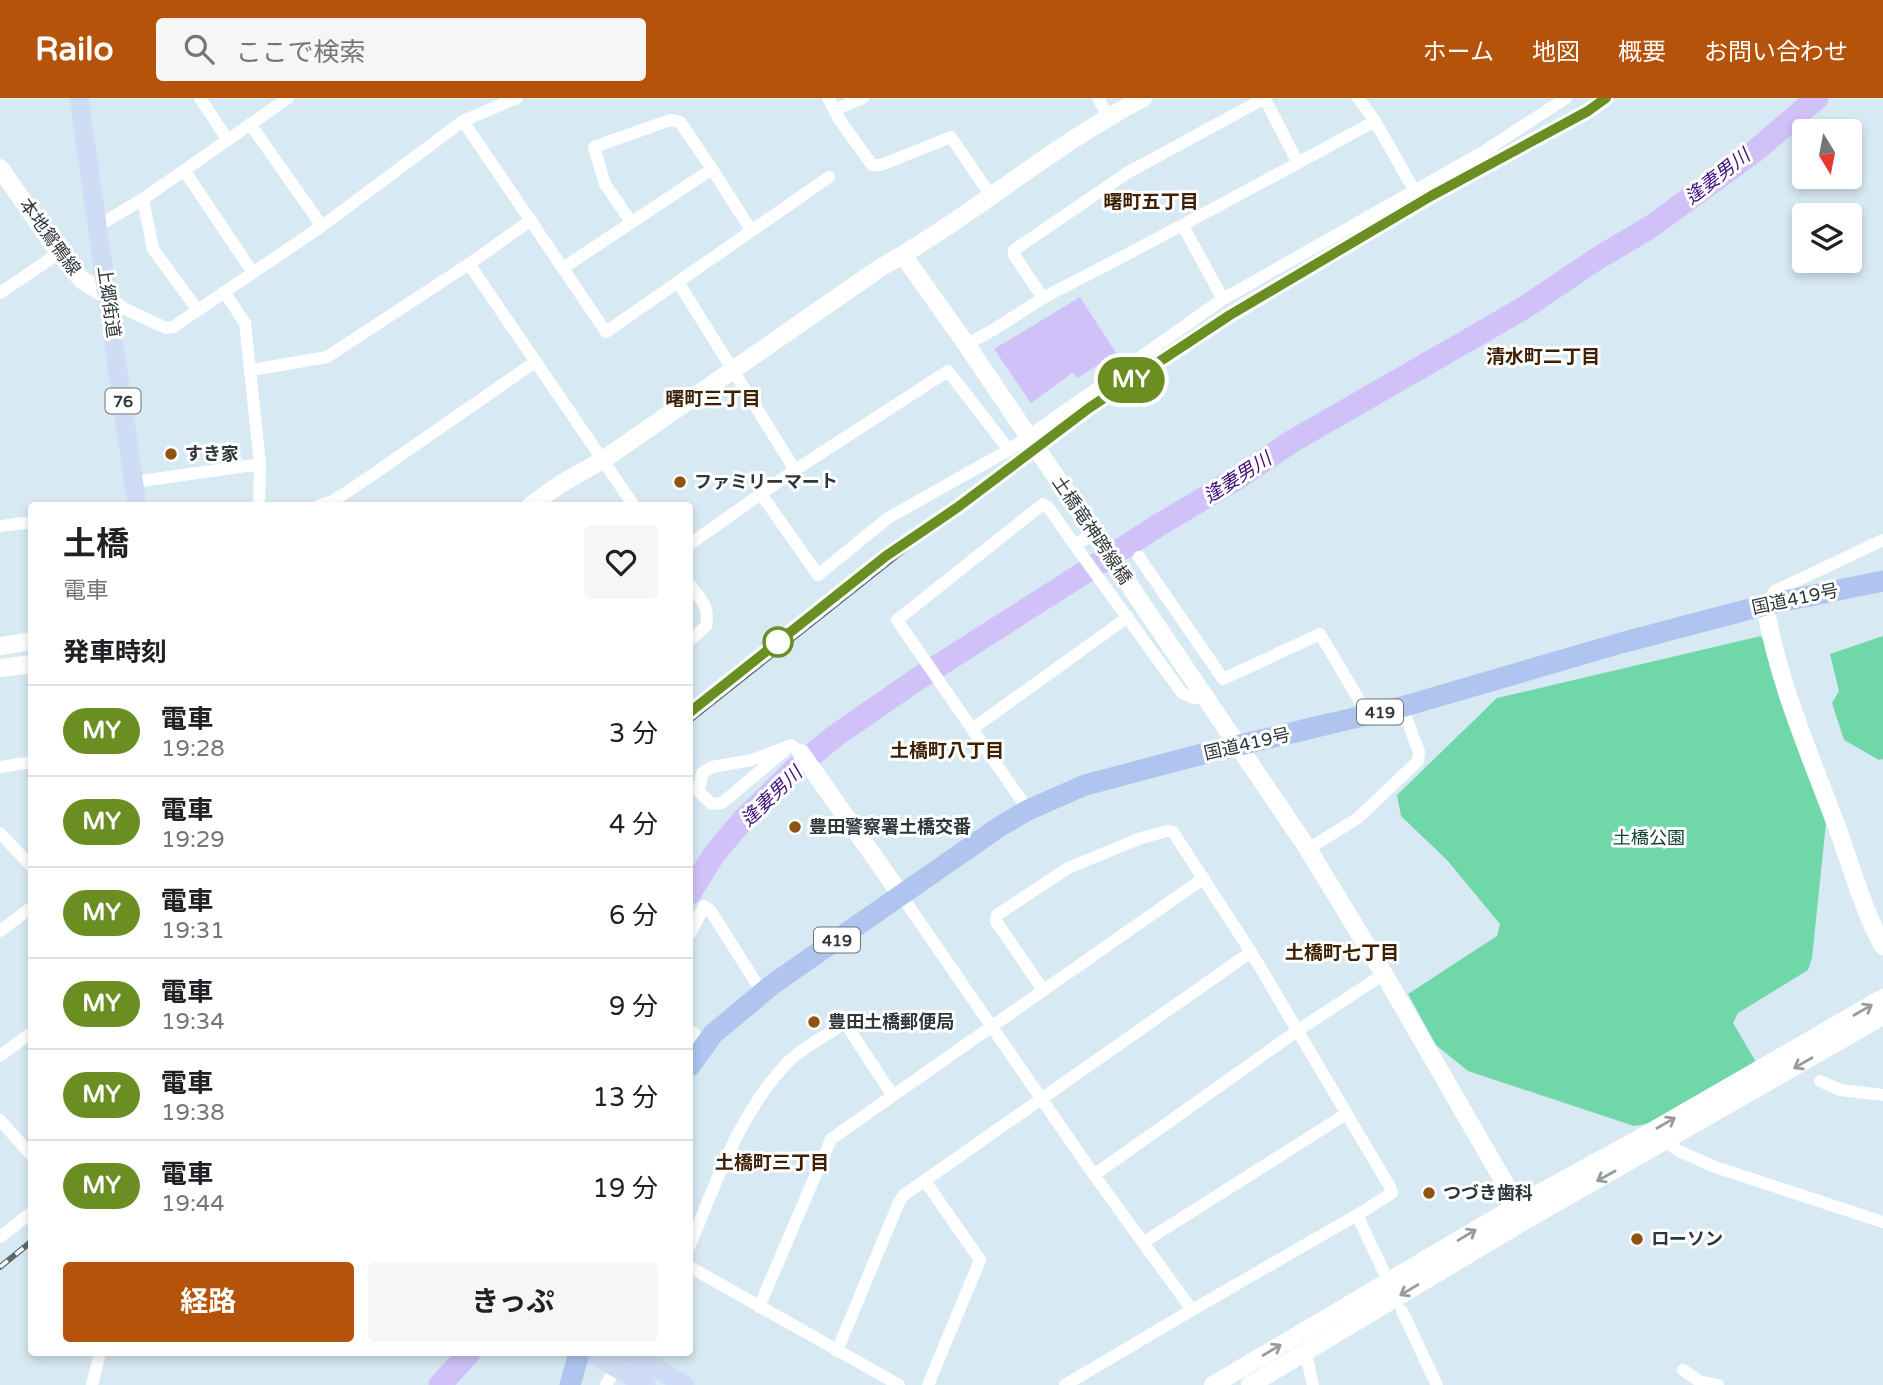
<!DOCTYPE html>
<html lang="ja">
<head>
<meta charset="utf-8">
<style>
  :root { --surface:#fff; --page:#f6f6f6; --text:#202124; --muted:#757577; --line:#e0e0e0; --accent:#b45309 }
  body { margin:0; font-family:"Varela Round","Noto Sans JP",sans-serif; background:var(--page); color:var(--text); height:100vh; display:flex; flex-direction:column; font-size:26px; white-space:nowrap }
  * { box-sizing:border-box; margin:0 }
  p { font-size:23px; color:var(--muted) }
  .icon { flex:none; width:38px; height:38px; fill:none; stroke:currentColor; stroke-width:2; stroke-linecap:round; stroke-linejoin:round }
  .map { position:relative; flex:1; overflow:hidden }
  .drawer { position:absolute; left:28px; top:404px; width:665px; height:854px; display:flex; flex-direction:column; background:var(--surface); border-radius:7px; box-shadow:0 4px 10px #0003 }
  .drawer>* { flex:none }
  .badge { padding:0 14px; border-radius:23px; font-size:24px; line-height:46px }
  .needle { width:46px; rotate:170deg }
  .fabs { position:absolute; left:1792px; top:21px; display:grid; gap:14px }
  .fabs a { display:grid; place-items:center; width:70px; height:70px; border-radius:7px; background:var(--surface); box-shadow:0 4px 10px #0003; font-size:35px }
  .map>.badge { position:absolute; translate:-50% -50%; box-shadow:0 0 0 4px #fff }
  h2 { padding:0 35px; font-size:26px; line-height:63px }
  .round { display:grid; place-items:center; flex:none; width:74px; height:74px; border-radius:7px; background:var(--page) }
  .headline { display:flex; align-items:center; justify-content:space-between; height:119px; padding:0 35px }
  h1 { font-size:33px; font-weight:700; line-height:52px }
  .action { display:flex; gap:14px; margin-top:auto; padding:14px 35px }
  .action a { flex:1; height:80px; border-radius:7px; background:var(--accent); color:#fff; font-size:28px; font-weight:700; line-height:80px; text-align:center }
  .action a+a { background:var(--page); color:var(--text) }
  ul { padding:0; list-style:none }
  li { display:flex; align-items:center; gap:21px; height:91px; padding:0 35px; border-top:2px solid var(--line) }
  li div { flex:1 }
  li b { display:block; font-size:26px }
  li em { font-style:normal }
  li .badge { min-width:77px; font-weight:700; text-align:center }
  header { display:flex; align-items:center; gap:42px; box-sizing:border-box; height:98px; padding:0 35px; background:var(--accent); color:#fff }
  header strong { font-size:33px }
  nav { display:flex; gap:38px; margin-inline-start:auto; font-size:24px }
  .search { width:490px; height:63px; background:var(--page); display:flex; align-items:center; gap:18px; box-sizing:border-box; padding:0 24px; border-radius:7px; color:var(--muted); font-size:26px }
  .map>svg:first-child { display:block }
</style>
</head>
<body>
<header>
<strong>Railo</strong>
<div class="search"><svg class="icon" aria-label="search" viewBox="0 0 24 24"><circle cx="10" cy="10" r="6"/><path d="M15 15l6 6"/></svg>ここで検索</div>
<nav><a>ホーム</a><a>地図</a><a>概要</a><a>お問い合わせ</a></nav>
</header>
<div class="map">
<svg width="1883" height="1287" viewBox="0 0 1883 1287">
  <rect width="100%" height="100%" fill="#d7e9f2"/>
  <path fill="#70d7a8" d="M1761,538L1765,545L1826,725L1812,860L1808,872L1738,915L1733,925L1756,964L1652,1025L1634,1028L1468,973L1436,947L1408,896L1497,838L1500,826L1447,762L1401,718L1397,697L1497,600Z
    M1883,538V661L1879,662L1844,642L1832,605L1839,593L1830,556Z"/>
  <path fill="#d0c2f9" d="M1080,199L1116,255L1078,280L1072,275L1031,305L994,251Z"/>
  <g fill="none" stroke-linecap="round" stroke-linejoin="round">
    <path stroke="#d0c2f9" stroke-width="23" d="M690,795L715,755L744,721L796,670L835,638L919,580L1159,427L1238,380L1291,344L1524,210L1598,160L1649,130L1755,53L1817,0
      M440,1287L469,1255"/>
    <path stroke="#fff" stroke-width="12" d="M200,0L227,41
      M828,0L839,21L872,67H881L951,39L991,98
      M1098,0L1108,18
      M1358,0L1375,23L1414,92
      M1265,1L1298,65
      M834,12L863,0
      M463,23L606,234L829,79
      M250,26L322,128
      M184,72L253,175
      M143,101L153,151L197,211
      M631,124L605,86L594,49L670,22L680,24L712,71
      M98,128L143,101L288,0
      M1183,128L1223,201
      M469,166L634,408
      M563,170L712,71L751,132
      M678,184L795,372
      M224,194L245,225L260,366L259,408
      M0,195L59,155
      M108,198L125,211L166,230L173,229L322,128L463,23L517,0
      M1043,200L1014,157V152L1127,75L1265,0
      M966,246C997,233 1024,210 1054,194C1162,139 1269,81 1375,23
      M252,272L327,259L469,166L531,122
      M134,384L260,366
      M761,396L818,477L888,420L1009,352L1223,201L1483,54L1566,0
      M318,408L333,403L359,386L535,264
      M0,428L32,424
      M690,446L795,372L948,273L1009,352
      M1074,446L1182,595L1194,600L1206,598
      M1139,459L1223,581L1320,536L1368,617
      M690,487C701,502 710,508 706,528L690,542
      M1765,507L1775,493L1883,442
      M972,631L1128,519
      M791,647L752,662L712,669L702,675L699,694L712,706L722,705L791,647L801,655
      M0,669L32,664
      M1028,712L897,522L1043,406L1049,410L1074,446L1090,439
      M0,735L32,769
      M1308,751L1358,720L1418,663L1419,654L1402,609
      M901,797L1094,1077L1192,1212L1357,1117L1383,1172
      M0,833L32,809
      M690,836L704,808L710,812L762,894
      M1043,892L996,823L997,817L1068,770L1141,740L1167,733L1173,734L1251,854L1390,1089L1392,1095L1357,1117
      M0,958L32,934
      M1820,983L1840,992L1883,997
      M0,1022L32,1058
      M1666,1044L1679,1053L1715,1069L1883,1124
      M1094,1077L1297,933L1384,876
      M925,1083L980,1162L928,1287
      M0,1139L32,1114
      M1144,1144L1346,1016
      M690,1147C717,1083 739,1015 788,964C803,949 824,939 841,927L847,928L893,998
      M690,1169L899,1287
      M759,1209L831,1041L1204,780
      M1402,1213L1437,1287
      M1305,1252L1313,1287
      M837,1253L899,1104L904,1097L1251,854
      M1683,1272L1699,1283L1718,1287
      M92,1287L100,1255
      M606,1287L616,1269
      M1065,1287L1192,1212"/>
    <path stroke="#fff" stroke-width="18" d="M0,70L59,155L82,182L108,198
      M903,157L966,246L1308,751L1384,876L1526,1122
      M530,408L559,387L603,362L880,170C971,119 1050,49 1143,0
      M1765,507C1778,585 1811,659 1838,732C1852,770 1863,812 1883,848
      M0,548L32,543
      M0,570L32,566
      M801,655L901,797
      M690,936L703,948
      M1213,1287L1518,1107L1635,1043L1883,900
      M1250,1287L1526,1122L1883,918"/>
    <path stroke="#cfdcf5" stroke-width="19" d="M79,0L137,408
      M590,1255L646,1287
      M629,1255L685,1287"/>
    <path stroke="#afc5ef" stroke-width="21" d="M690,968L713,936L773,886L999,729L1028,712L1085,687L1210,654L1405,608L1621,545L1765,507L1883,483
      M570,1287L579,1255"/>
    <g stroke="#5e686d" stroke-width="6">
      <path id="rail" d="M690,622L958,409L1089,310L1230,217L1431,98L1588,13L1607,0
        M0,1169L32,1143"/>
    </g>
    <use href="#rail" stroke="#fff" stroke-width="3.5" stroke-dasharray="10" stroke-linecap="butt"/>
  </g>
  <defs><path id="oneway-shaft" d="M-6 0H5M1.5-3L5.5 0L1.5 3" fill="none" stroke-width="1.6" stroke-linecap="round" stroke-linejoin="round" transform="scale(1.75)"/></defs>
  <g stroke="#989b9d">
    <use href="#oneway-shaft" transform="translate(1863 912) rotate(-30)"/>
    <use href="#oneway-shaft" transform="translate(1803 965) rotate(150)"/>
    <use href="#oneway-shaft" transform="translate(1666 1025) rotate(-30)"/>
    <use href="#oneway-shaft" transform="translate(1606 1078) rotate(151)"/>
    <use href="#oneway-shaft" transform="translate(1467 1137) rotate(-31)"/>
    <use href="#oneway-shaft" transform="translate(1409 1192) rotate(149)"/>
    <use href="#oneway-shaft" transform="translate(1272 1252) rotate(-31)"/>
  </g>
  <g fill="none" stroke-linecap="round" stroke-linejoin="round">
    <g stroke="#fff" stroke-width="16">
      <path id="line" d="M690,614L886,458L958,409L1089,310L1230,217L1431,98L1588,13L1606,0"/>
    </g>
    <use href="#line" stroke="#6b8e23" stroke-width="10"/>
  </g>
  <g fill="#8f5312" stroke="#fff" stroke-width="2.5">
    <circle cx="171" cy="356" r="7"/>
    <circle cx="680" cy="384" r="7"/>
    <circle cx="795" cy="729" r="7"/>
    <circle cx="814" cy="924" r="7"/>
    <circle cx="1429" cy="1095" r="7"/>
    <circle cx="1637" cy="1141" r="7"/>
  </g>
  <circle fill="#fff" stroke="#6b8e23" stroke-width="3.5" cx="778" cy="544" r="14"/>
  <g text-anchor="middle" stroke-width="6" stroke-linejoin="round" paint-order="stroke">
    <g fill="#fff" stroke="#6e7376" stroke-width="2">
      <rect x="105.5" y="290.5" width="35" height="25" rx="5"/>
      <rect x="1357" y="601.5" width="46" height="25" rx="5"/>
      <rect x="814" y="829.5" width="46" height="25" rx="5"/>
    </g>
    <g font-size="16" font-weight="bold" fill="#30373b">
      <text x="123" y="309">76</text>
      <text x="1380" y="620">419</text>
      <text x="837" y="848">419</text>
    </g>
    <g font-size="18" fill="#30373b" stroke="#fff">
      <text transform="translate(50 139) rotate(54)" y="6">本地鴛鴨線</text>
      <text transform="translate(109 204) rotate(82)" y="6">上郷街道</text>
      <text transform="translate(1092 432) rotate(56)" y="6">土橋竜神跨線橋</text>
      <text transform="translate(1795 501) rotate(-12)" y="6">国道419号</text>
      <text transform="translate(1247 646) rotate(-13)" y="6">国道419号</text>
    </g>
    <g font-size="18" font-weight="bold" fill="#30373b" stroke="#fff" text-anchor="start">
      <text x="185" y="362">すき家</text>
      <text x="694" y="390">ファミリーマート</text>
      <text x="809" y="735">豊田警察署土橋交番</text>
      <text x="828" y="930">豊田土橋郵便局</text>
      <text x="1443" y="1101">つづき歯科</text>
      <text x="1651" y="1147">ローソン</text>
    </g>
    <g font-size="18" fill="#0f412d" stroke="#fff">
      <text x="1649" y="746">土橋公園</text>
    </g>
    <g font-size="19" font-style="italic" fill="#3f1179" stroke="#fff">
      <text transform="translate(1717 78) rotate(-38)" y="7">逢妻男川</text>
      <text transform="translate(1237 379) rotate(-33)" y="7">逢妻男川</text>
      <text transform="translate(771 698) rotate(-44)" y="7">逢妻男川</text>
    </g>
    <g font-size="19" font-weight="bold" fill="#3e2104" stroke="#fff">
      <text x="1151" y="110">曙町五丁目</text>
      <text x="1543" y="265">清水町二丁目</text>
      <text x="713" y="307">曙町三丁目</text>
      <text x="947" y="659">土橋町八丁目</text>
      <text x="1342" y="861">土橋町七丁目</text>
      <text x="772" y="1071">土橋町三丁目</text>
    </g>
  </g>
</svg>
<div class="fabs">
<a><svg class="needle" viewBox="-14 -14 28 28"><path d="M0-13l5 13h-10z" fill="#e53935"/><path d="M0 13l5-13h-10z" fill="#757577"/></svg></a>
<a><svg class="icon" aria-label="layers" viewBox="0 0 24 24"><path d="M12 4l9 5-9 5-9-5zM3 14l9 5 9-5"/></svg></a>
</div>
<b class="badge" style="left:1131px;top:282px;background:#6b8e23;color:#fff">MY</b>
<section class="drawer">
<div class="headline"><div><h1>土橋</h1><p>電車</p></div><a class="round"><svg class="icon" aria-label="heart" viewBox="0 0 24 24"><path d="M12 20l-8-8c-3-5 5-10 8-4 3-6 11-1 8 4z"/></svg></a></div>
<h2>発車時刻</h2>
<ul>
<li><span class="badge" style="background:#6b8e23;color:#fff">MY</span><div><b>電車</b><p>19:28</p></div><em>3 分</em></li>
<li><span class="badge" style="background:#6b8e23;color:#fff">MY</span><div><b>電車</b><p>19:29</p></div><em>4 分</em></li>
<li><span class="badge" style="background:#6b8e23;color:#fff">MY</span><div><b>電車</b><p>19:31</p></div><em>6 分</em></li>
<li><span class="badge" style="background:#6b8e23;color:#fff">MY</span><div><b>電車</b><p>19:34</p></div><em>9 分</em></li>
<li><span class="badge" style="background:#6b8e23;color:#fff">MY</span><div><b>電車</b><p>19:38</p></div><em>13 分</em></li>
<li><span class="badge" style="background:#6b8e23;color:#fff">MY</span><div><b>電車</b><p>19:44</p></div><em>19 分</em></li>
</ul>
<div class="action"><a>経路</a><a>きっぷ</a></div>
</section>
</div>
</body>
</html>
